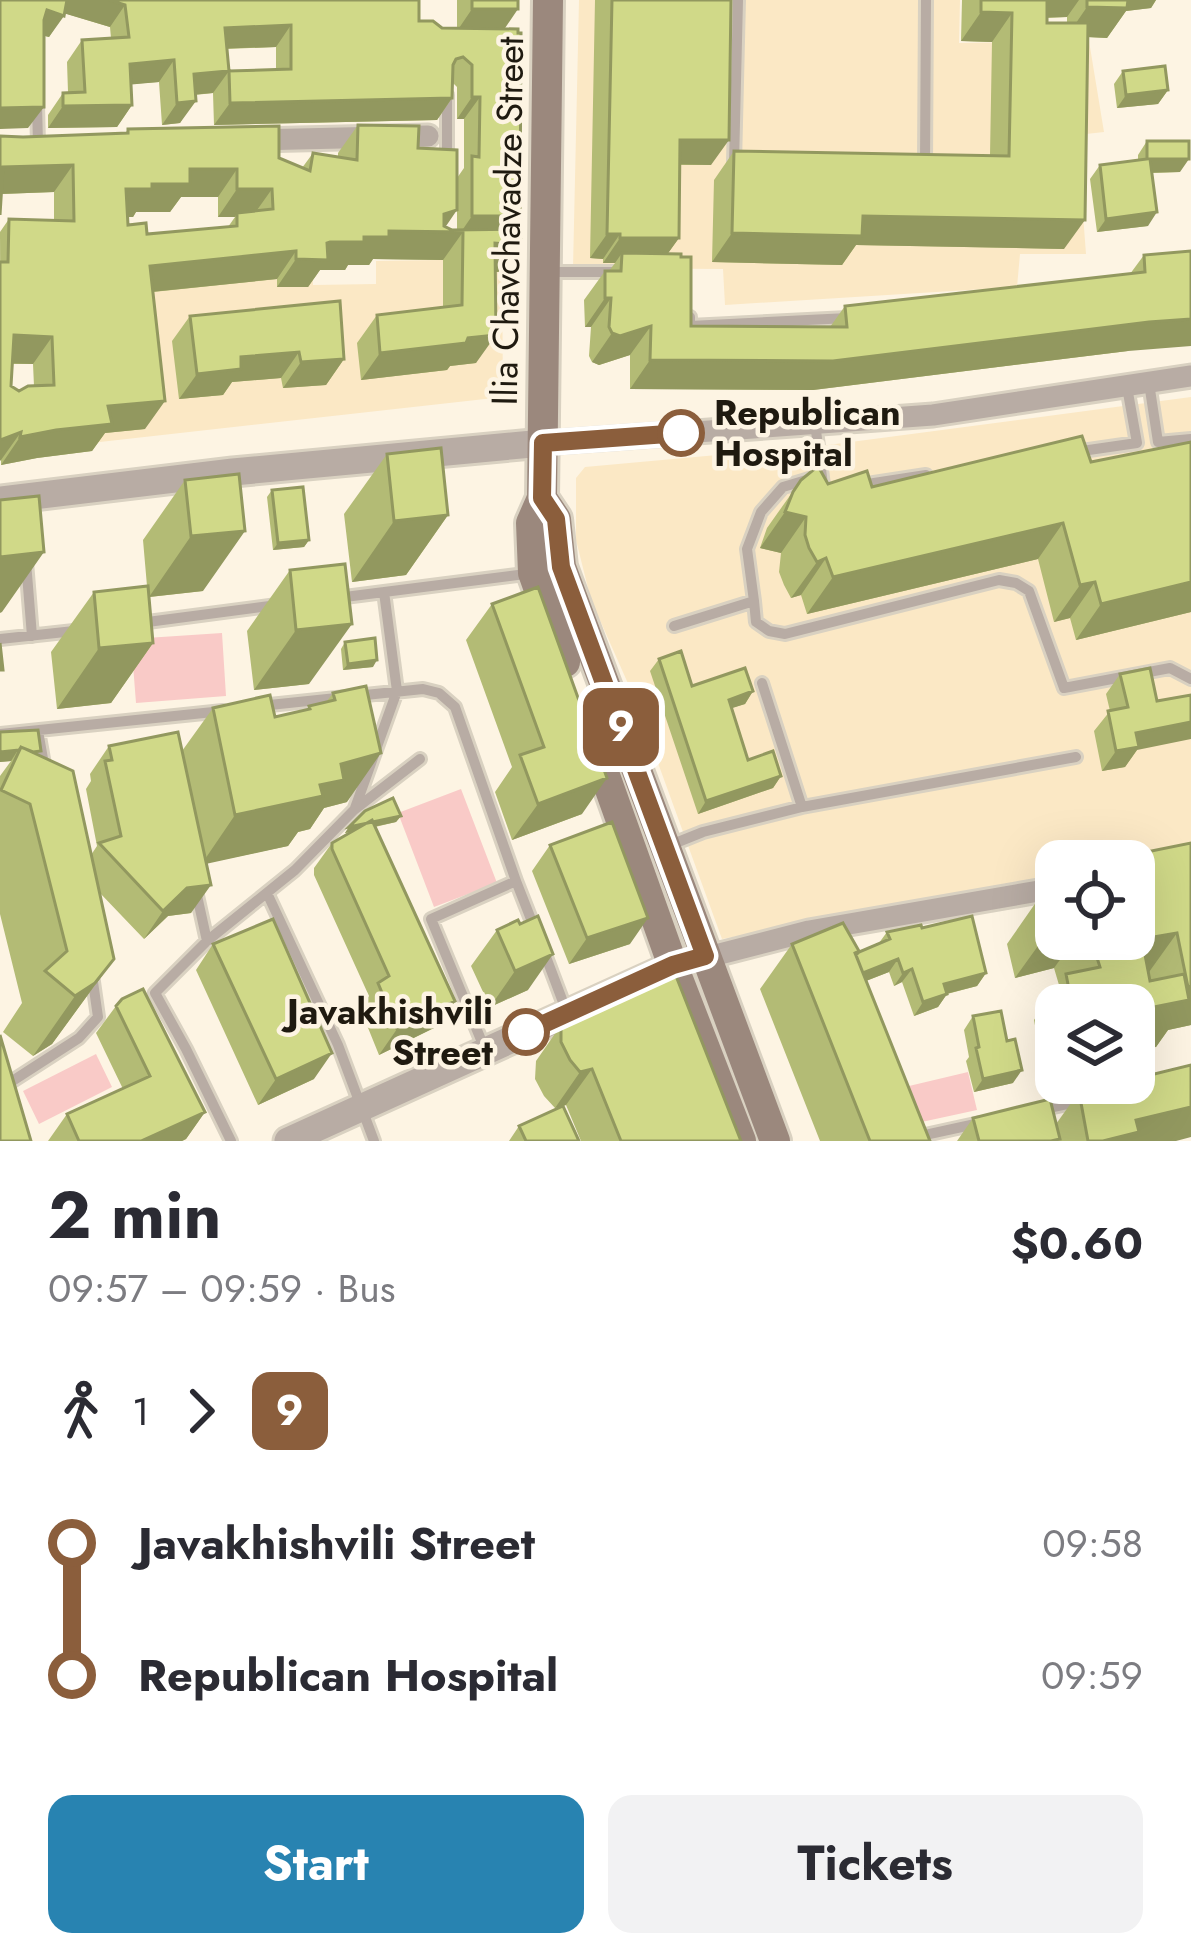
<!DOCTYPE html>
<html lang="en">
<head>
<meta charset="utf-8">
<style>
  :root { --surface:#fff; --page:#f2f2f3; --text:#2b2b33; --muted:#7c7c81; --accent:#2883b1 }
  body { margin:0; font-family:Jost,sans-serif; background:var(--page); color:var(--text); height:100vh; display:flex; flex-direction:column; font-size:45px; white-space:nowrap }
  * { box-sizing:border-box; margin:0 }
  p { font-size:39px; color:var(--muted) }
  .icon { flex:none; width:66px; height:66px; fill:none; stroke:currentColor; stroke-width:2; stroke-linecap:round; stroke-linejoin:round }
  .map { position:relative; height:1141px; overflow:hidden }
  .details { display:flex; flex-direction:column; background:var(--surface); flex:1 }
  .details>* { flex:none }
  .badge { padding:0 24px; border-radius:18px; font-size:42px; line-height:78px }
  .buttons { position:absolute; left:1035px; top:840px; display:grid; gap:24px }
  .buttons a { display:grid; place-items:center; width:120px; height:120px; border-radius:24px; background:var(--surface); box-shadow:0 12px 48px #0002; font-size:60px }
  .map>.badge { position:absolute; translate:-50% -50%; box-shadow:0 0 0 6px #fff }
  .legs { display:flex; align-items:center; gap:18px; height:132px; padding:0 48px; font-size:39px }
  .legs p { margin-inline-start:auto }
  .overview { display:flex; align-items:center; justify-content:space-between; height:204px; padding:0 48px }
  h1 { font-size:66px; font-weight:700; line-height:90px }
  .primary-button { display:flex; gap:24px; margin-top:auto; padding:24px 48px }
  .primary-button a { flex:1; height:138px; border-radius:24px; background:var(--accent); color:#fff; font-size:48px; font-weight:700; line-height:138px; text-align:center }
  .primary-button a+a { background:var(--page); color:var(--text) }
  ul { padding:0 48px; list-style:none }
  li { display:flex; align-items:center; gap:42px; height:132px; font-size:45px }
  li i { display:grid; place-items:center; width:18px; height:100%; margin:0 15px; background:currentColor }
  li i::after { content:''; width:30px; height:30px; margin:-15px; border:9px solid; border-radius:50%; background:var(--surface) }
  li p { margin-inline-start:auto }
  li:first-child i { background:linear-gradient(#0000 50%,currentColor 0) }
  li:last-child i { background:linear-gradient(currentColor 50%,#0000 0) }
  .map>svg:first-child { display:block }
</style>
</head>
<body>
<div class="map">
<svg width="1191" height="1141" viewBox="0 0 1191 1141">
  <rect width="100%" height="100%" fill="#fdf4e3"/>
  <path fill="#fbe8c5" d="M579,0H960L959,43L1089,41L1104,132L1077,135L1086,254H1020L1017,287L725,305L723,269L573,268Z
    M312,244L313,285L376,284V261L502,259L503,397L91,443L130,248Z
    M1191,397V851L1134,861H1056V877L722,939L634,697L591,600L576,540V478L585,467L828,445Z"/>
  <path fill="#f9cac7" d="M222,633L226,696L136,703L131,639Z
    M461,789L497,883L434,907L398,813Z
    M96,1054L112,1087L39,1124L23,1091Z
    M968,1072L977,1110L917,1123L909,1086Z"/>
  <g fill="none" stroke-linecap="round" stroke-linejoin="round">
    <g stroke="#d9d1c1" stroke-width="16">
      <path id="service" d="M447,95V160
        M37,105L38,144
        M734,163L738,0
        M925,163L926,0
        M547,272H618
        M690,317V326L848,318
        M1149,383L1158,442L1191,439
        M815,423L823,485
        M1075,452L1137,443L1127,387
        M861,485L926,475
        M26,562L32,636
        M337,598L533,573
        M754,601L756,622L769,631L785,634L999,580L1016,583L1029,591L1064,688L1170,668L1191,679
        M140,623L277,605
        M674,626L754,601L747,549L761,512L783,487L813,478
        M0,639L74,631
        M260,706L423,689L439,693L455,707L516,881
        M38,731L45,770
        M0,734L223,711
        M802,807L1076,757
        M355,808L397,691L384,592
        M668,846L703,832L802,807L762,683
        M196,891L207,941
        M267,893L338,1045L374,1141
        M543,949L566,1010
        M484,1047L431,919L516,881L536,932
        M0,1089L79,1038L98,1017L92,975
        M1039,1110L1086,1100
        M916,1137L980,1123
        M231,1141L186,1049L155,993L207,941L295,870L354,810L420,759"/>
    </g>
    <g stroke="#d9d1c1" stroke-width="27">
      <path id="minor" d="M255,140L428,136
        M543,443L933,415L1191,376
        M673,966L809,931L1056,888"/>
    </g>
    <g stroke="#d9d1c1" stroke-width="33">
      <path id="tertiary" d="M0,500L233,472L543,443
        M288,1141L673,966"/>
    </g>
    <g stroke="#d9d1c1" stroke-width="36">
      <path id="secondary" d="M548,0L542,498L531,523L533,573L565,662
        M542,498L556,519L561,567L775,1141
        M593,742L673,966L741,1141"/>
    </g>
    <use href="#service" stroke="#b8aca4" stroke-width="10"/>
    <use href="#minor" stroke="#b8aca4" stroke-width="21"/>
    <use href="#tertiary" stroke="#b8aca4" stroke-width="27"/>
    <use href="#secondary" stroke="#9b887d" stroke-width="30"/>
  </g>
  <path fill="#b3bb75" fill-rule="evenodd" d="M0,0H419V21L442,28H457V0H518L504,29L510,229L521,245L502,272H495L476,363L450,366L447,370L361,380L357,343L377,315L443,308V260L373,259L369,265H348L345,270H320L308,287H277V279L153,292L145,429L105,433L92,451L37,458L1,465L0,232L9,219L54,221V192L2,194L0,136L23,137L125,134L128,129L279,158L302,168L313,153L338,157V153L358,125L418,148L445,227L457,230V178L464,168V119H457V87L453,83L452,98L437,120L214,125L213,93L195,95L180,123L162,125L159,82L131,84L132,105L117,127L48,128V115L63,93L68,92L67,62L82,40L111,38L110,27L64,13L49,37L44,36L28,128ZM276,47V70L229,71L227,49ZM181,197H218V217H235L228,227L147,234L128,225L127,217H133L136,212H170ZM12,364H33L34,386L19,391L11,386Z
    M595,0H731L711,165H680L679,238L668,253L691,326L830,327L845,306L1130,274L1144,255L1191,251L1128,351L813,390L630,389V355L599,365L592,362L589,356L591,327H585L584,300L605,271H609L615,263H603V259L590,258Z
    M962,0H1156L1151,8L1126,11L1107,38L1088,37L1064,249L856,245L842,265L712,262L714,180L734,151L990,155L992,42L961,41ZM1067,17V23H1047V18Z
    M1123,71L1168,90L1158,104L1117,108L1114,84Z
    M1147,141L1180,172L1151,173L1148,226L1097,232L1090,179L1100,165L1138,160V155Z
    M190,316L344,359L326,385L283,388L281,378L232,382L223,395L179,399L172,341Z
    M1191,442V612L1076,640L1070,618L1054,622L1038,559L807,614L801,595L791,598L784,585L779,572L781,553L760,548L767,528L801,480L872,487L1091,462Z
    M387,454L448,515L406,575L352,582L344,514Z
    M185,480L203,591L149,597L153,643L111,703L57,709L51,652L94,592L147,586L143,540Z
    M272,490L309,540L304,547L273,550L267,497Z
    M290,570L309,684L254,690L247,631Z
    M492,604L582,814L512,840L495,792L512,767L466,640Z
    M345,642L373,667L343,670L341,649Z
    M659,659L692,686L753,691L745,704L731,708L748,760L781,776L773,788L698,814L650,671Z
    M1120,674L1137,750L1125,767L1102,771L1094,731L1110,711L1106,694Z
    M333,693L347,802L324,808L310,829L298,832L288,846L206,863L191,913L168,916L144,939L99,892L114,959L52,1044L33,1056L3,1032L22,1003L0,914V776L11,761L0,762V732L39,755L91,855L97,846L86,789L91,781L90,774L109,746L182,751L213,708L275,717L307,710L309,706L327,701Z
    M401,816L396,822L375,827L455,1001L438,1026L379,1055L360,1008L369,996L314,875V868L332,843L352,832L345,833L349,827Z
    M1191,843V1025L1168,1030L1156,1047L1134,1005H1056V1065L1043,1068L1034,1020L1059,985L1054,968L1015,978L1007,944L1039,898L1051,894L1056,888V939H1134Z
    M550,845L630,944L569,964L532,871Z
    M922,928L986,973L977,986L947,994L938,1007L914,1016L902,982L894,986L889,972L866,981L930,1141H820L760,989L792,944L859,951L879,943L887,932Z
    M497,930L528,990L490,1007L471,966Z
    M213,944L314,1079L258,1105L196,970Z
    M116,1006L205,1112L186,1139L182,1141H48L67,1114L123,1089L96,1033Z
    M973,1016L1013,1083L974,1092L966,1061L969,1057L964,1030Z
    M561,1025L741,1141H581L566,1105L563,1106L579,1141H509L519,1126L562,1106L555,1108L544,1096L535,1079L536,1061Z
    M1079,1092L1176,1141H957L973,1118L1056,1124Z"/>
  <path fill="#92985f" d="M60,0H109L125,5L110,27L53,10Z
    M1039,0H1079L1067,17L1026,18Z
    M1116,0H1156L1151,8L1126,11L1107,38L1067,36L1087,7Z
    M472,9H518L503,31H457Z
    M47,10L64,16L49,37L32,32Z
    M981,12L1012,13L992,42L961,41Z
    M291,25L276,47L210,49L225,28Z
    M174,60L159,82L115,86L130,64Z
    M229,71L213,93L178,96L194,74Z
    M1168,90L1158,104L1117,108L1126,95Z
    M472,97H480L464,119H457Z
    M452,98L437,120L214,125L230,103Z
    M196,101L180,123L162,125L177,103Z
    M132,105L117,127L48,128L63,106Z
    M44,107L28,128L0,129V108Z
    M680,140H729L711,165L663,164Z
    M1150,159H1189L1180,172L1140,173Z
    M73,165L54,192L0,194L3,167Z
    M190,169H237L218,197H181L170,212H136L133,217H106L126,189L152,184Z
    M237,189H272L252,217L237,213L235,217H218Z
    M457,210L442,232H461L472,216H520L504,238L463,232L443,260L373,259L369,265H348L345,270H320L308,287H277L296,259L327,243L389,231Z
    M1157,212L1148,226L1097,232L1106,219Z
    M863,216L1085,220L1064,249L856,245L842,265L712,262L732,233Z
    M607,234H620L603,259L590,258Z
    M620,238H679L661,263L622,253L615,263H603Z
    M495,243L521,245L502,272L476,271Z
    M296,251L277,279L131,294L150,266Z
    M605,298H611L591,327H585Z
    M1191,319V346L1128,351L813,390L630,389L650,360Z
    M651,326L630,355L599,365L592,362L612,333Z
    M14,335L52,337L33,364L0,363Z
    M496,335L476,363L450,366L447,370L361,380L380,353Z
    M299,352L281,378L232,382L223,395L179,399L197,374L241,357Z
    M344,359L326,385L283,388L301,362Z
    M165,401L145,429L105,433L92,451L37,458L1,465L20,437L108,406Z
    M21,432L1,460L0,461V440Z
    M785,512L806,517L781,553L760,548Z
    M448,515L406,575L352,582L394,521Z
    M1063,523L1038,559L807,614L833,577Z
    M245,531L203,591L149,597L191,536Z
    M309,540L304,547L273,550L278,543Z
    M44,552L2,612L0,613V557Z
    M826,558L801,595L791,598L817,562Z
    M1095,582L1070,618L1054,622L1080,585Z
    M1191,582V612L1076,640L1101,604Z
    M352,624L309,684L254,690L296,630Z
    M153,643L111,703L57,709L99,648Z
    M377,660L373,667L343,670L348,664Z
    M753,691L745,704L720,712L729,700Z
    M1191,722V739L1137,750L1125,767L1102,771L1116,751L1136,733Z
    M18,750L11,761L0,762V752Z
    M381,753L347,802L324,808L310,829L298,832L288,846L201,865L235,815L320,785L341,764Z
    M781,776L773,788L698,814L706,801Z
    M607,778L582,814L512,840L538,804Z
    M401,816L396,822L345,833L349,827Z
    M211,885L191,913L168,916L144,939L163,911L187,888Z
    M648,918L630,944L569,964L587,938Z
    M1056,930V939H1075L1054,968L1015,978L1048,932Z
    M1177,933L1144,979L1142,939Z
    M553,954L528,990L490,1007L515,971Z
    M114,959L52,1044L33,1056L75,996Z
    M898,959L889,972L845,989L855,976Z
    M912,969L902,982L894,986L903,973Z
    M986,973L977,986L934,997L944,984Z
    M1191,986V1025L1168,1030L1156,1047L1134,1051V1011L1177,1003L1188,987Z
    M947,994L938,1007L914,1016L923,1002Z
    M455,1001L438,1026L379,1055L397,1029Z
    M1056,1049V1065L1043,1068Z
    M332,1053L314,1079L258,1105L276,1079Z
    M592,1069L566,1105L555,1108L580,1072Z
    M1022,1070L1013,1083L974,1092L983,1079Z
    M1191,1107V1137L1176,1141H1103L1136,1120Z
    M205,1112L186,1139L182,1141H141Z"/>
  <path fill="#d0d988" stroke="#92985f" stroke-width="3" fill-rule="evenodd" d="M0,0H67L64,16L47,10L44,20V107L0,108Z
    M109,0H419V21H433L442,28L518,29V33H521L520,216H472V156L479,157L480,97H472V65L463,57L456,59L453,65L452,98L230,103L229,71L194,74L196,101L177,103L174,60L130,64L132,105L63,106V93L85,92L82,40L129,37L125,5ZM291,25V69L229,71L225,28Z
    M472,0H518V9H472Z
    M612,0H731L729,140H680L679,238H620V234H607Z
    M981,0H1047V23H1088L1085,220L863,216L862,236L732,233L734,151L1009,156L1012,13L981,12Z
    M1087,0H1128L1127,8L1087,7Z
    M1165,66L1168,90L1126,95L1123,71Z
    M358,125L419,126L418,148L457,150V210L444,214V226L452,230L522,229L521,245L495,243L496,335L468,338L466,343L380,353L377,315L462,305L463,232L389,231V237H364V242H330L327,243L328,260L296,259V251L150,266L165,401L108,406L112,424L56,430L20,437L21,432L0,440V262H8L9,219L74,221L73,165L3,167L0,215V136L23,137L128,133V129L279,126V158L310,171L313,153L357,160ZM190,169H237V189H272L273,209L237,213V226L147,234L146,223L128,225L126,189H152V184H190ZM14,335L52,337L54,385L28,386L19,391L11,386Z
    M1147,141H1189V159H1150L1157,212L1106,219L1100,165L1147,159Z
    M1191,251V319L1149,322L833,361L650,360L651,326L620,336L612,333L609,327L611,298H605V271H621L622,253L681,254V257H691V326L847,327L845,306L1145,272L1144,255Z
    M340,301L344,359L301,362L299,352L241,357V369L197,374L190,316Z
    M1082,436L1091,462L1191,442V582L1101,604L1095,582L1080,585L1063,523L833,577L826,558L817,562L809,548L805,535L806,517L785,512L793,492L801,480L818,466L828,484L867,471L872,487Z
    M441,448L448,515L394,521L387,454Z
    M239,474L245,531L191,536L185,480Z
    M303,487L309,540L278,543L272,490Z
    M39,496L44,552L0,557V500Z
    M345,564L352,624L296,630L290,570Z
    M148,586L153,643L99,648L94,592Z
    M538,587L607,778L538,804L520,755L544,747L492,604Z
    M375,638L377,660L348,664L345,642Z
    M0,643L3,670H0Z
    M681,651L692,686L745,668L753,691L729,700L748,760L773,751L781,776L706,801L659,659Z
    M1150,668L1157,701L1191,695V722L1136,733L1139,747L1116,751L1108,711L1128,707L1120,674Z
    M366,686L381,753L341,764L344,780L320,785L323,796L235,815L213,708L270,695L275,717L310,709L309,706L335,700L333,693Z
    M38,730L41,751L33,752L21,747L19,750L0,752V732Z
    M178,732L211,885L187,888L163,911L99,843L121,836L105,761L112,760L109,746Z
    M21,747L73,771L114,959L95,983L75,996L45,971L67,951L30,804L1,790Z
    M393,798L401,816L349,827L365,811Z
    M372,820L455,1001L397,1029L378,983L389,976L332,849V843Z
    M612,822L648,918L587,938L550,845Z
    M1191,843V986L1188,987L1177,933L1142,939L1150,981L1184,974L1189,1000L1134,1011V1005H1072L1066,974L1100,967L1091,939H1134V861H1102Z
    M1056,893V930L1048,932L1039,898Z
    M538,916L553,954L515,971L497,930L518,920L520,924Z
    M972,916L986,973L944,984L947,994L923,1002L912,969L903,973L898,959L863,973L856,955L859,952L890,939L887,932L921,925L922,928Z
    M273,919L332,1053L276,1079L213,944Z
    M843,923L859,951L855,953L930,1141H870L792,944Z
    M676,976L741,1141H621L592,1069L580,1072L570,1060L561,1042V1025Z
    M143,989L205,1112L141,1141H79L67,1114L150,1076L116,1006L122,999Z
    M1001,1011L1007,1041L1015,1039L1022,1070L983,1079L976,1048L979,1047L973,1016Z
    M0,1035L2,1042L31,1141H0Z
    M1191,1065V1107L1136,1120L1139,1132L1103,1141H1088L1079,1092L1116,1083H1134V1079Z
    M1050,1099L1060,1139L1051,1141H979L973,1118Z
    M563,1106L579,1141H526L519,1126Z"/>
  <g fill="none" stroke-linecap="round" stroke-linejoin="round">
    <g stroke="#fff" stroke-width="27">
      <path id="line-1" d="M526,1032L673,965L705,956L561,567L556,519L542,498L543,443L681,433"/>
    </g>
    <use href="#line-1" stroke="#8b5e3c" stroke-width="18"/>
  </g>
  <g fill="#fff" stroke="#8b5e3c" stroke-width="6">
    <circle cx="681" cy="433" r="21"/>
    <circle cx="526" cy="1032" r="21"/>
  </g>
  <g text-anchor="middle" stroke-width="9" stroke-linejoin="round" paint-order="stroke">
    <g font-size="36" fill="#1f1a10" stroke="#fdf4e3">
      <text transform="translate(507 221) rotate(-89)" y="13">Ilia Chavchavadze Street</text>
    </g>
    <g font-size="36" font-weight="bold" fill="#1f1a10" stroke="#fdf4e3" text-anchor="start">
      <text x="714" y="425">Republican<tspan x="714" dy="41">Hospital</tspan></text>
      <text x="493" y="1024" text-anchor="end">Javakhishvili<tspan x="493" dy="41">Street</tspan></text>
    </g>
  </g>
</svg>
<div class="buttons">
<a><svg class="icon" aria-label="locate" viewBox="0 0 24 24"><circle cx="12" cy="12" r="6"/><path d="M12 2v4M12 18v4M2 12h4M18 12h4"/></svg></a>
<a><svg class="icon" aria-label="layers" viewBox="0 0 24 24"><path d="M12 4l9 5-9 5-9-5zM3 14l9 5 9-5"/></svg></a>
</div>
<b class="badge" style="left:621px;top:727px;background:#8b5e3c;color:#fff">9</b>
</div>
<section class="details">
<div class="overview"><div><h1>2 min</h1><p>09:57 – 09:59 · Bus</p></div><b>$0.60</b></div>
<div class="legs"><svg class="icon" aria-label="walk" viewBox="0 0 24 24"><circle cx="13" cy="4" r="2"/><path d="M13 8l-2 6 4 7M11 14l-3 7M7 12l3-4h3l4 4"/></svg>1<svg class="icon" aria-label="forward" viewBox="0 0 24 24"><path d="M9 5l7 7-7 7"/></svg><b class="badge" style="background:#8b5e3c;color:#fff">9</b></div>
<ul>
<li><i style="color:#8b5e3c"></i><b>Javakhishvili Street</b><p>09:58</p></li>
<li><i style="color:#8b5e3c"></i><b>Republican Hospital</b><p>09:59</p></li>
</ul>
<div class="primary-button"><a>Start</a><a>Tickets</a></div>
</section>
</body>
</html>
